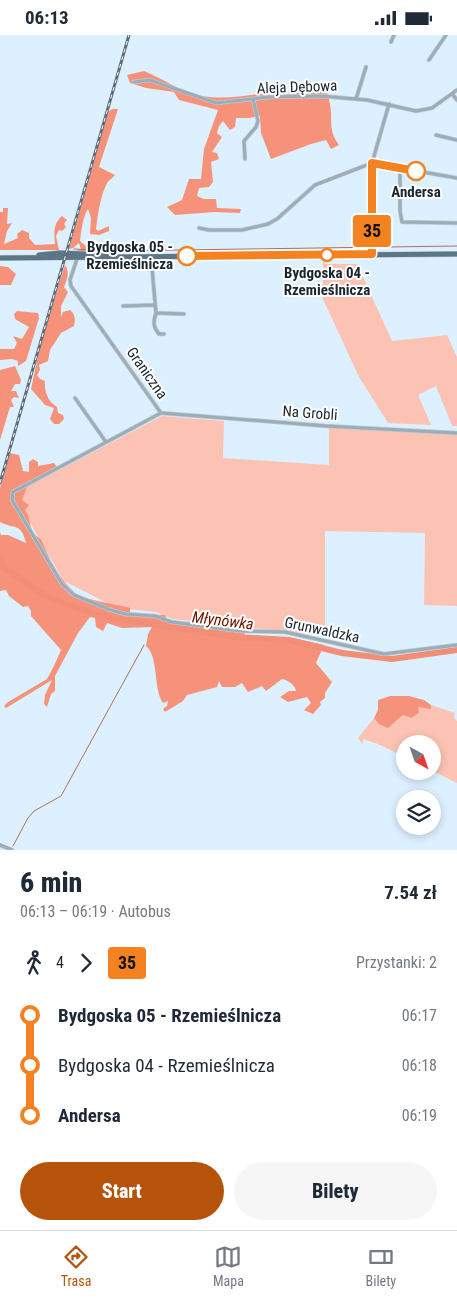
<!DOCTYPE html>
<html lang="pl">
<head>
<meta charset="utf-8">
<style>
  :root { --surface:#fff; --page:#f6f6f7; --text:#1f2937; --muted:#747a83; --line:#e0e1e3; --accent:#b45309 }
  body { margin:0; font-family:"Roboto Condensed",sans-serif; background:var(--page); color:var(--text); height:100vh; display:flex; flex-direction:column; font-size:19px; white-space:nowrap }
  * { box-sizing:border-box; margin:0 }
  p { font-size:16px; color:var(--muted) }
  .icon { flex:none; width:28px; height:28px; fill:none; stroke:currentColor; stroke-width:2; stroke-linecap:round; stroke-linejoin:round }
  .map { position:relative; height:815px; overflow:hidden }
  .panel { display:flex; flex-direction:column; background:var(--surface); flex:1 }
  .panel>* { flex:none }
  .badge { padding:0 10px; border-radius:4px; font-size:18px; line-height:32px }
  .needle { width:32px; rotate:140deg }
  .fabs { position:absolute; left:396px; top:700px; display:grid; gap:10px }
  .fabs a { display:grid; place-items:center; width:45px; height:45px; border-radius:50%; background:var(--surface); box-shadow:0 2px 8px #0003; font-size:25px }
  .map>.badge { position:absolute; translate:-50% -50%; box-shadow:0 0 0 2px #fff }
  .legs { display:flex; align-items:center; gap:8px; height:55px; padding:0 20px; font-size:16px }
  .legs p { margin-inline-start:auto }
  .headline { display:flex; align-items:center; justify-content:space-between; height:85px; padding:0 20px }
  h1 { font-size:28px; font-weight:800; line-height:38px }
  .primary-button { display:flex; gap:10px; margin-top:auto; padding:10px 20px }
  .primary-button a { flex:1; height:58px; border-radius:30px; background:var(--accent); color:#fff; font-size:20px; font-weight:800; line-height:58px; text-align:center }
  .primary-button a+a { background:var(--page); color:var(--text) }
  ul { padding:0 20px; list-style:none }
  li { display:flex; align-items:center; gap:18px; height:50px; font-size:19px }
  li i { display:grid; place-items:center; width:8px; height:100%; margin:0 6px; background:currentColor }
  li i::after { content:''; width:12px; height:12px; margin:-6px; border:4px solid; border-radius:50%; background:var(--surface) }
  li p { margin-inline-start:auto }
  li:first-child i { background:linear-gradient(#0000 50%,currentColor 0) }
  li:last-child i { background:linear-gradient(currentColor 50%,#0000 0) }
  .status { display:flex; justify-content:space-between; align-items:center; height:35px; padding:0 25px; background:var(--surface); direction:ltr }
  .status svg { height:14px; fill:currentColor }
  .dock { display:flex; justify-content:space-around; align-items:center; height:70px; border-top:1px solid var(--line); background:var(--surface); font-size:14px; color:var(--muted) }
  .dock a { display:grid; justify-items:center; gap:2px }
  .dock .active { color:var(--accent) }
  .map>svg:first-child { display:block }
</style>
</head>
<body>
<div class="status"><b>06:13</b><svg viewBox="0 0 49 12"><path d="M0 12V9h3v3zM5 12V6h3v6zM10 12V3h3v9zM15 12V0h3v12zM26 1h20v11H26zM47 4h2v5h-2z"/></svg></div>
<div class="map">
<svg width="457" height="815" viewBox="0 0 457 815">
  <rect width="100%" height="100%" fill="#ddf0ff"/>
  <path fill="#fcc3b4" d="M323,226L326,229H357L392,306L447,300L457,322V391H452L436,351L418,360L431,390L388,388L359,342L316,249H323Z
    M162,381L224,386L223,423L329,430V391L457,398V571L424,570L425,498L325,496V601L173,584L156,577L117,573L64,546L15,462L17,457Z
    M431,670L455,678L454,683L457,686V748L433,736L432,709H405V722L378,709L363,704V710L358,703L374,683L396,687L403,680L411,683L418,672L431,673Z"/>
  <path fill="#f6927a" d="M144,36C162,43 179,56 198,60C222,66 252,60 276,56L280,60L314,55L328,59C329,65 331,72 331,79C331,91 331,100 339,110L331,114L326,105L311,109L271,124L261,98L260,81L249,83H236L235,92L230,95L223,86L219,91L217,98L222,102L212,117L217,118L219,124L211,127L213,147L209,152L199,153L197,161L204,164H216L217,173L241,174L240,178L214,177L175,180L167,172L182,165L189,144H201L204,114L218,75L179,65L174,57L146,53L130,48L127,40Z
    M112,74H118L99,132L115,140C113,143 110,144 107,148C100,162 98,179 96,194L98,196L109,191V196L99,200L90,199L91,183L88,174C83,181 81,197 80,206L86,211L92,212L91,214L107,213L106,217L88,218L76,216L81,214L79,208L73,213L69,214L108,77Z
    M3,173H8L7,189L12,188L7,196L4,209L18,203L17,199L22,195L29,198V203L35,210L55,209C54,198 53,189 62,181L67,185L64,189L66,192L62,196L59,195L56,201L59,215H0V177H3Z
    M65,230C70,237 67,245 64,252L68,257L61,271V282L63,277L70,275C76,280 75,285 74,291L61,298L50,315L48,326L39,330L40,335L37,340L40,344L45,346C44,356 48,367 57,372L58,378L63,380L64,384L59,389H54L50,384L54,373L45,370L31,354L42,303Z
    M0,231L8,232L16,239L11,250H0Z
    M17,276L38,278L39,283L26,326L18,331V326L12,324L0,325V314H14L17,308L13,301L22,304L29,292L15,284L14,279Z
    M15,331L21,345L20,349H15L11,356H16L19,363L14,362L11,365L14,372H10L0,405V335Z
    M10,418L19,420L23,436L29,437V427L33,424L38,427V431L54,428L57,432L27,452L22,465L29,470L25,475C33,487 27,496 41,504C49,523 58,542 74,557C82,565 117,569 130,573V577C143,583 151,579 165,580L168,586C176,589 187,586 196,587L197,591L220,593L225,590L241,591L245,600L293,603L324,610L316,628L332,647L325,658V663L320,667L321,670L313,679L304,675L311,668L307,662L288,667L280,662L289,656H296C295,650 288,645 282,644L266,656L262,651L248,657L242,648L235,652H222L219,646L217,652L187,660L183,666L165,677L163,674L167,671L168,666L163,668C153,654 159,622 146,611L148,599L152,592L122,593L107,588L103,596L96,592L95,583L90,582L78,598L55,641V656L51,659L47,672L44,669L45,660L52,645L6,673L4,671L8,667L47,644C50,640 59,620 61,615L31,581V576L28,571L23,572L9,561L6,555L0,556V497L1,500H8L26,508C21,487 15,495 0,487V453Z
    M409,661L424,665L431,670V674L418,672L419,678L411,683L403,680L388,693L379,689L374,683L378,675V665L390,661Z"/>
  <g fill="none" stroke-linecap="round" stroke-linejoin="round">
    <path stroke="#b06e60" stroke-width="1" d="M74,214L109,216L457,211
      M13,811L28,783L34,776L61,761L144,610"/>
    <path stroke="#f18e75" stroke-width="6" d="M0,526L4,532L45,561L100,581L235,602L289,605L342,618L392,624L457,615"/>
    <g stroke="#bacbd9" stroke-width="4.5">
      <path id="minor" d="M391,7L394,0
        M429,25L446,0
        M134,47L150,45L216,68L269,62L321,61L367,65L416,76L432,73L457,55
        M453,60L457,65
        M356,64L366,32
        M436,100L457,105
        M245,124L244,106L256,92L258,86L253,64
        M400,133V176L402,187L457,188
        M199,193L209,195H242L268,189L277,184L315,150L372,128L457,143
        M372,219V128L389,69
        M78,221L70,245L71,251L161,378
        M151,222L156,278C153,287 153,292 159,299H164
        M123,271L154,270
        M156,278L184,279
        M75,363L106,407
        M161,378L13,457L12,465L62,549L74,560L108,574L125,579L155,581L172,587L240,596L285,597L384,619L457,610
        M161,378L326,391L457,398
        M0,810L12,815"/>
    </g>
    <g stroke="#bacbd9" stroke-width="6">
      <path id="primary" d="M39,220L60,218L108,220
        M0,223L457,219"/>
    </g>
    <use href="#minor" stroke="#9eacb6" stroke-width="3"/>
    <use href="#primary" stroke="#5c7688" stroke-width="5"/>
    <g stroke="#5e6d78" stroke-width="3">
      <path id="rail" d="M0,448L129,0"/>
    </g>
    <use href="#rail" stroke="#fff" stroke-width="1" stroke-dasharray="4" stroke-linecap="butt"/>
  </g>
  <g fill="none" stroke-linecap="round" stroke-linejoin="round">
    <g stroke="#fff" stroke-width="11">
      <path id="line-1" d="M187,221L372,219V128L416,136"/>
    </g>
    <use href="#line-1" stroke="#f58220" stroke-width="8"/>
  </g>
  <g fill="#fff" stroke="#f58220" stroke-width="2.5">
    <circle cx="416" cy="136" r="9"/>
    <circle cx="327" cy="220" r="6"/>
    <circle cx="187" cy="221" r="9"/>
  </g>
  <g text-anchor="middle" stroke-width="4" stroke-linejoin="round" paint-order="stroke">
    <g font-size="15" fill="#19252e" stroke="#fff">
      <text transform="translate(297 52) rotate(-2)" y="5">Aleja Dębowa</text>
      <text transform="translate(147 338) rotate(55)" y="5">Graniczna</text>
      <text transform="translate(310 378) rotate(4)" y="5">Na Grobli</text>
      <text transform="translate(322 595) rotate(12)" y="5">Grunwaldzka</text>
    </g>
    <g font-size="15" font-weight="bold" fill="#19252e" stroke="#fff">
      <text x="416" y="162">Andersa</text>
      <text x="173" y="217" text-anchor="end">Bydgoska 05 -<tspan x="173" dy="17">Rzemieślnicza</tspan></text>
      <text x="327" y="243">Bydgoska 04 -<tspan x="327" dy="17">Rzemieślnicza</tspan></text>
    </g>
    <g font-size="16" font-style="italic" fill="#6e1700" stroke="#fff">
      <text transform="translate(223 585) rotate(7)" y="6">Młynówka</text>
    </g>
  </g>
</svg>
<div class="fabs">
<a><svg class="needle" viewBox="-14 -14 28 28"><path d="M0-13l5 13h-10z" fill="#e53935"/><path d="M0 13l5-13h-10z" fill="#747a83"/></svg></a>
<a><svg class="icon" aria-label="layers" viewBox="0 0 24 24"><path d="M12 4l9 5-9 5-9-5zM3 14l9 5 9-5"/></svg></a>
</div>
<b class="badge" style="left:372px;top:196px;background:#f58220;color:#111">35</b>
</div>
<section class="panel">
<div class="headline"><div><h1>6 min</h1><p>06:13 – 06:19 · Autobus</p></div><b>7.54 zł</b></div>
<div class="legs"><svg class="icon" aria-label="walk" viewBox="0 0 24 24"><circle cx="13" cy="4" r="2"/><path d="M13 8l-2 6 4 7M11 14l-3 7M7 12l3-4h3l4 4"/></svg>4<svg class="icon" aria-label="forward" viewBox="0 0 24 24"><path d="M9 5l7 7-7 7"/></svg><b class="badge" style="background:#f58220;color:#111">35</b><p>Przystanki: 2</p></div>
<ul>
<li><i style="color:#f58220"></i><b>Bydgoska 05 - Rzemieślnicza</b><p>06:17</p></li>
<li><i style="color:#f58220"></i><span>Bydgoska 04 - Rzemieślnicza</span><p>06:18</p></li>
<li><i style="color:#f58220"></i><b>Andersa</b><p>06:19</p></li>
</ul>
<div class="primary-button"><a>Start</a><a>Bilety</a></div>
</section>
<nav class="dock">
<a class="active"><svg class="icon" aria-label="directions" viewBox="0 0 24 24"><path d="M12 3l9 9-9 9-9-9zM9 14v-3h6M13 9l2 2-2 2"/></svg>Trasa</a>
<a><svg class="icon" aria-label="map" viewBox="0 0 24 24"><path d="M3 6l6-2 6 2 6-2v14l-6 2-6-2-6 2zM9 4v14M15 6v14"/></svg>Mapa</a>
<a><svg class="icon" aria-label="tickets" viewBox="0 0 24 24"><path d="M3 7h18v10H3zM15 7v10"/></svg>Bilety</a>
</nav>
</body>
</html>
